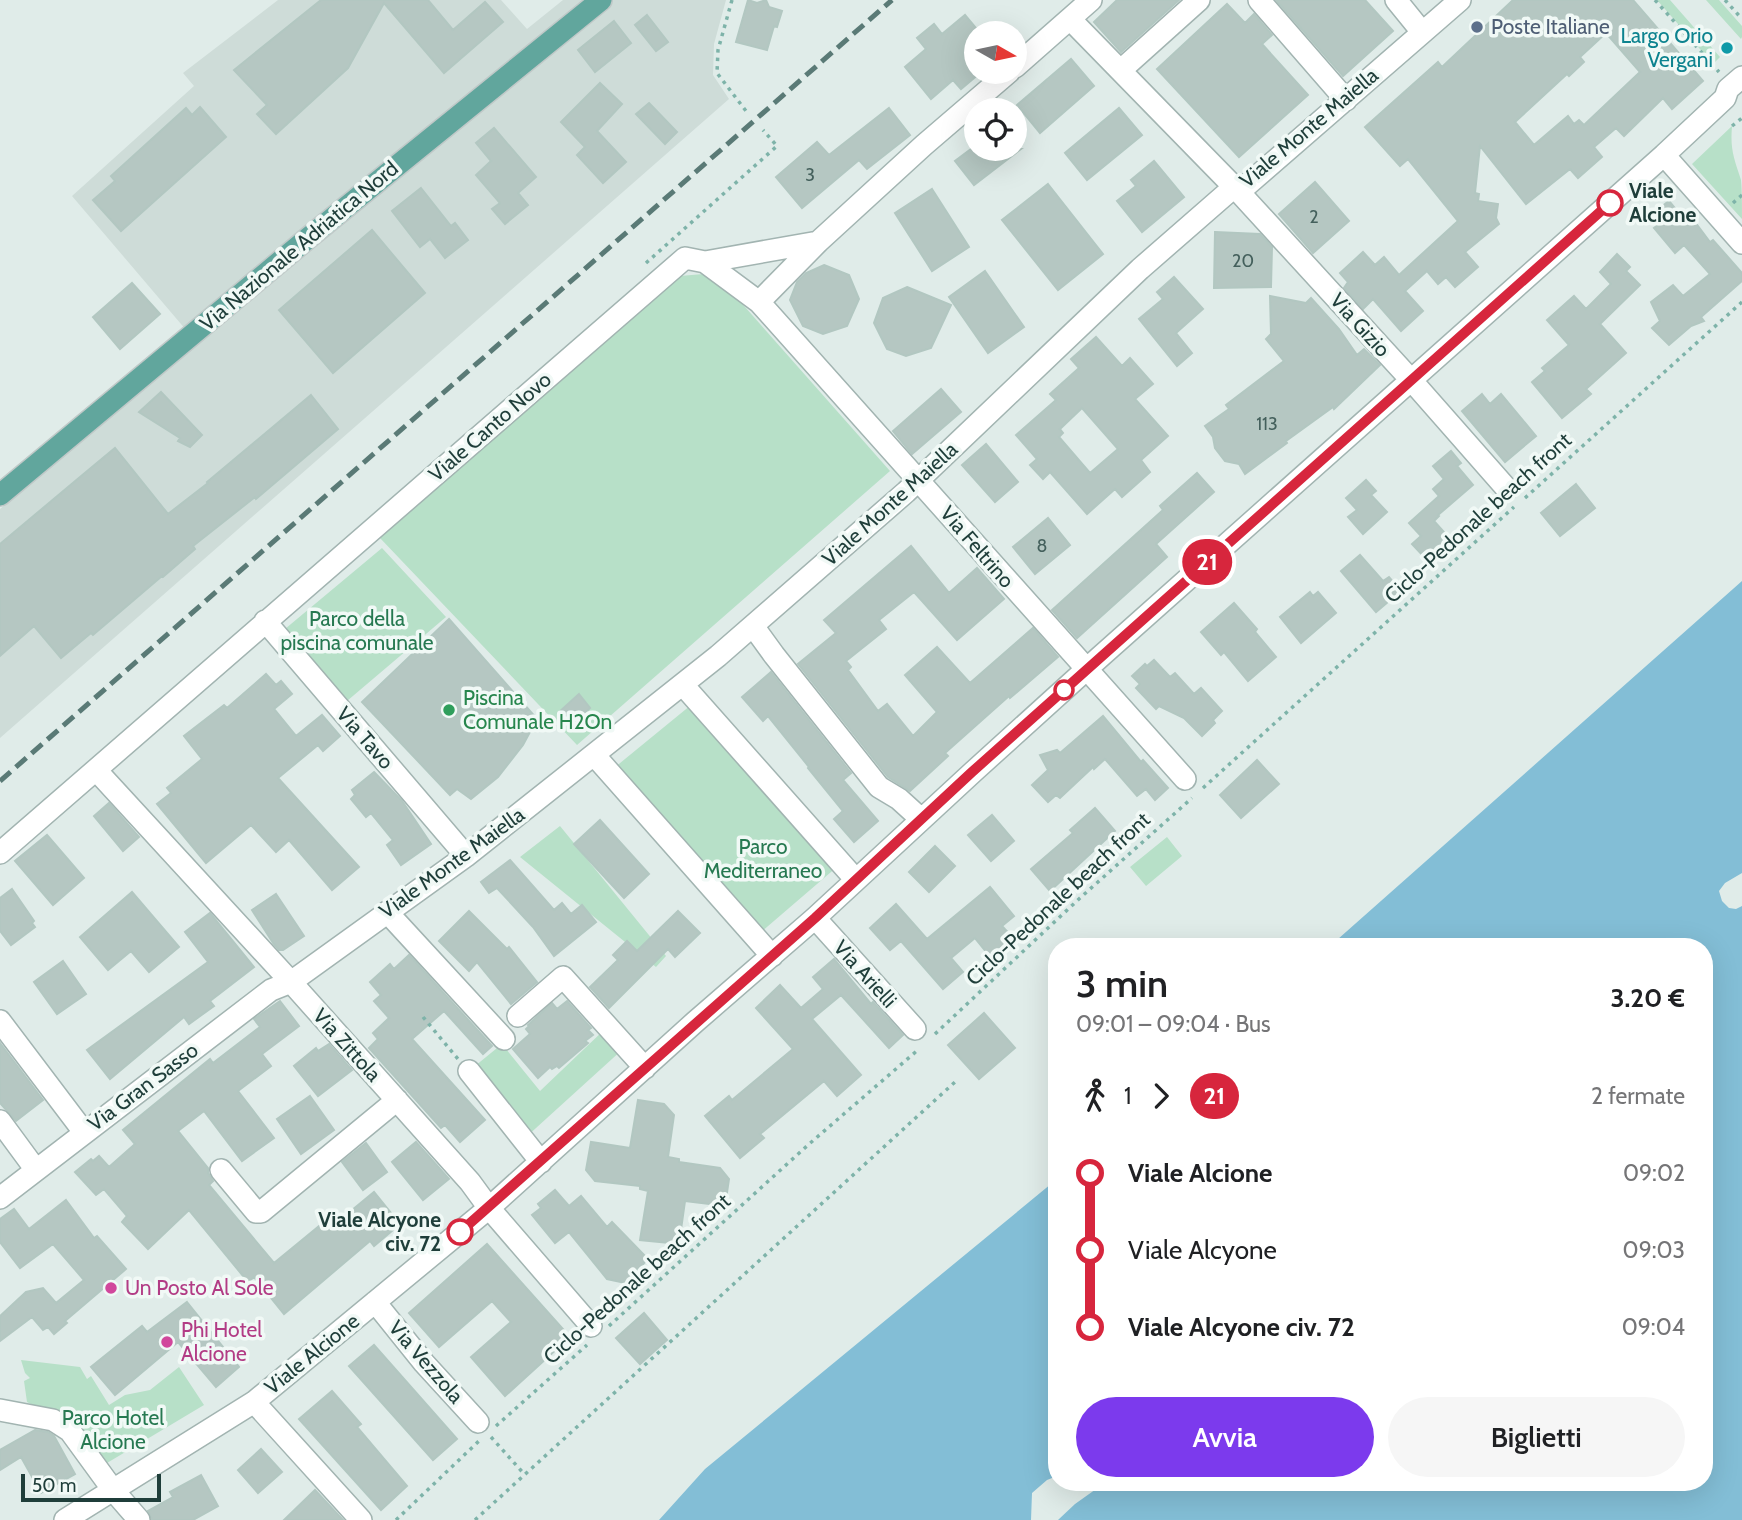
<!DOCTYPE html>
<html lang="it">
<head>
<meta charset="utf-8">
<style>
  :root { --surface:#fff; --page:#f6f6f6; --text:#202124; --muted:#757577; --accent:#7c3aed }
  body { margin:0; font-family:Cabin,sans-serif; background:var(--page); color:var(--text); height:100vh; display:flex; flex-direction:column; font-size:26px; white-space:nowrap }
  * { box-sizing:border-box; margin:0 }
  p { font-size:23px; color:var(--muted) }
  .icon { flex:none; width:38px; height:38px; fill:none; stroke:currentColor; stroke-width:2; stroke-linecap:round; stroke-linejoin:round }
  .map { position:relative; flex:1; overflow:hidden }
  .drawer { position:absolute; left:1048px; top:938px; width:665px; height:553px; display:flex; flex-direction:column; background:var(--surface); border-radius:28px; box-shadow:0 7px 28px #0002 }
  .drawer>* { flex:none }
  .badge { padding:0 14px; border-radius:23px; font-size:24px; line-height:46px }
  .needle { width:46px; rotate:99deg }
  .buttons { position:absolute; left:964px; top:21px; display:grid; gap:14px }
  .buttons a { display:grid; place-items:center; width:63px; height:63px; border-radius:50%; background:var(--surface); box-shadow:0 7px 28px #0002; font-size:35px }
  .scale { position:absolute; left:21px; bottom:18px; width:140px; box-sizing:border-box; padding-left:7px; border:4px solid #1f3e3a; border-top:0; font-size:19px; line-height:24px; white-space:nowrap; color:#1f3e3a; -webkit-text-stroke:5px #f1f9f6; paint-order:stroke }
  .map>.badge { position:absolute; translate:-50% -50%; box-shadow:0 0 0 4px #fff }
  .legs { display:flex; align-items:center; gap:10px; height:77px; padding:0 28px; font-size:23px }
  .legs p { margin-inline-start:auto }
  .summary { display:flex; align-items:center; justify-content:space-between; height:119px; padding:0 28px }
  h1 { font-size:38px; font-weight:600; line-height:52px }
  .button { display:flex; gap:14px; margin-top:auto; padding:14px 28px }
  .button a { flex:1; height:80px; border-radius:42px; background:var(--accent); color:#fff; font-size:28px; font-weight:600; line-height:80px; text-align:center }
  .button a+a { background:var(--page); color:var(--text) }
  ul { padding:0 28px; list-style:none }
  li { display:flex; align-items:center; gap:24px; height:77px; font-size:26px }
  li i { display:grid; place-items:center; width:10px; height:100%; margin:0 9px; background:currentColor }
  li i::after { content:''; width:18px; height:18px; margin:-9px; border:5px solid; border-radius:50%; background:var(--surface) }
  li p { margin-inline-start:auto }
  li:first-child i { background:linear-gradient(#0000 50%,currentColor 0) }
  li:last-child i { background:linear-gradient(currentColor 50%,#0000 0) }
  .map>svg:first-child { display:block }
</style>
</head>
<body>
<div class="map">
<svg width="1742" height="1520" viewBox="0 0 1742 1520">
  <rect width="100%" height="100%" fill="#e0ece9"/>
  <path fill="#cedcd8" d="M278,0H501L527,29L563,0H726L714,44L713,75L729,99L0,738V509L198,344L72,196L194,86L183,73Z"/>
  <path fill="#b7e0c8" d="M1657,0H1670L1720,57L1713,64Z
    M1706,0H1719L1742,26V37L1741,39Z
    M1732,126C1730,150 1734,158 1741,180C1742,191 1742,207 1742,219L1692,164Z
    M715,273L890,471L577,745L380,538L680,276Z
    M382,548L446,617L347,701L285,629Z
    M691,705L838,866L761,932L614,768Z
    M560,826L666,956L656,967L520,857Z
    M1167,837L1182,856L1146,886L1130,867Z
    M604,1030L623,1049L525,1138L475,1066L502,1044L540,1091Z
    M21,1360L80,1367L87,1379L91,1376L109,1405L125,1395L150,1390L179,1367L204,1405L107,1463L82,1430L27,1402L24,1381L30,1378L25,1373Z"/>
  <path fill="#83bed6" d="M1742,581V1520H659L705,1469L1057,1179V1482H1704V947H1329Z"/>
  <path fill="#e0ece9" d="M1742,873V906L1736,909L1729,908L1722,901L1719,891L1725,883Z
    M1057,1476V1482H1106L1075,1504L1058,1520H1031L1032,1493L1047,1480Z"/>
  <path fill="#b5c7c2" stroke="#b2c7c1" stroke-width="2" fill-rule="evenodd" d="M321,0H428L453,30L485,2L503,22L444,73L384,3L348,68L276,134L257,114L267,105L234,70Z
    M748,0L757,3L766,0L769,7L782,11L777,27L774,26L767,50L736,42Z
    M1117,0H1179L1121,52L1094,22Z
    M1276,0H1365L1393,31L1343,76Z
    M1513,0H1633L1703,81L1672,109L1663,98L1624,136L1616,128L1594,147L1602,157L1578,178L1570,169L1526,204L1480,146L1475,193L1479,194L1478,201L1498,204L1496,218L1499,224L1465,252L1478,267L1455,287L1446,277L1438,284L1427,271L1405,291L1423,311L1401,331L1373,299L1363,309L1344,288L1348,282L1340,273L1363,252L1375,265L1384,257L1399,275L1458,221L1408,159L1400,166L1365,127L1438,62L1442,67ZM1606,33L1640,72L1584,125L1579,120L1574,124L1568,116L1534,145L1515,122L1567,74L1569,76L1584,62L1580,57Z
    M1227,4L1245,23L1254,14L1272,35L1262,44L1308,95L1239,157L1157,69Z
    M647,15L668,42L656,51L635,25Z
    M965,15L976,28V72L980,73L961,89L953,80L931,99L905,67L926,49L917,38L934,24L942,34Z
    M614,21L631,43L595,72L578,50Z
    M1071,59L1094,86L1040,133L1017,105Z
    M600,83L622,104L597,131L626,162L603,183L577,155L585,147L561,122Z
    M649,103L677,132L665,144L636,114Z
    M200,107L226,137L121,231L93,200L115,181L111,176L186,108L192,115Z
    M889,108L910,135L867,169L859,160L802,208L776,177L817,142L829,155Z
    M1119,108L1142,135L1087,180L1065,153Z
    M494,128L536,177L518,193L528,205L505,224L492,209L500,203L476,175L491,161L476,143Z
    M971,149H1021L974,185L955,161Z
    M1154,161L1184,197L1142,232L1117,201L1136,186L1131,180Z
    M1315,182L1349,221L1313,253L1279,214Z
    M1048,184L1103,254L1058,290L1002,220Z
    M421,188L451,226L455,223L468,240L445,258L430,239L420,247L392,211Z
    M932,189L969,247L932,271L895,213Z
    M1669,201L1687,223L1692,218L1710,242L1713,240L1742,273V281L1701,317L1704,321L1691,326L1669,345L1652,328L1660,321L1651,302L1673,285L1683,296L1710,274L1684,245L1675,253L1654,228L1658,225L1651,215Z
    M372,230L425,293L333,373L279,310Z
    M1215,232L1260,234L1272,247L1271,287L1214,288Z
    M1617,254L1630,267L1626,271L1640,285L1600,324L1626,353L1586,389L1591,394L1562,418L1532,382L1545,371L1542,368L1569,345L1547,320L1574,296L1586,309L1611,284L1600,272Z
    M824,265L849,275L859,299L847,326L823,334L803,326L790,300L797,282L806,273Z
    M985,271L1024,327L988,353L949,297Z
    M1174,277L1203,309L1176,333L1192,353L1177,366L1139,319L1163,299L1157,292Z
    M132,283L160,314L120,349L93,317Z
    M907,287L951,305L931,348L906,356L887,349L874,323L883,298Z
    M1270,296L1306,303L1311,298L1339,329L1357,355L1364,349L1380,365L1334,409L1333,407L1286,441L1287,443L1245,474L1239,464L1225,461L1215,448L1213,437L1205,426L1229,409L1226,405L1284,361L1266,339L1271,334Z
    M1096,337L1122,366L1130,358L1153,384L1135,399L1168,436L1141,460L1150,472L1122,497L1115,489L1087,514L1050,472L1043,479L1030,465L1037,459L1016,435L1056,400L1050,394L1079,368L1071,359ZM1082,408L1118,449L1090,473L1059,437L1063,433L1060,429Z
    M941,389L961,412L912,454L893,431Z
    M161,392L202,435L190,447L178,441L180,438L139,412Z
    M1482,394L1490,404L1501,394L1536,436L1505,462L1462,411Z
    M311,395L338,429L256,499L255,497L193,546L195,549L163,577L162,576L93,635L91,633L61,658L34,626L0,656V544L80,477L115,448L168,514L208,483L207,482Z
    M986,444L1018,482L995,502L962,465Z
    M1451,451L1461,463L1457,466L1473,485L1438,515L1439,516L1434,521L1451,540L1428,561L1412,544L1421,536L1409,523L1439,496L1433,489L1444,479L1433,466Z
    M1197,473L1214,492L1156,544L1167,557L1077,638L1052,610L1163,510L1160,506Z
    M1366,480L1376,491L1371,495L1387,512L1363,534L1348,517L1357,510L1346,498Z
    M1576,484L1595,508L1560,536L1541,513Z
    M1048,518L1070,545L1035,574L1013,547Z
    M911,546L949,593L977,568L1004,599L957,640L914,592L879,620L886,629L846,661L851,667L848,670L878,711L887,704L913,736L937,712L905,675L937,647L970,683L1033,628L1058,657L1010,698L1009,696L945,753L948,756L910,791L888,777L798,664L836,633L824,620Z
    M1360,555L1383,581L1389,577L1401,591L1376,612L1341,571Z
    M1310,592L1313,596L1318,592L1336,613L1301,643L1280,617Z
    M1234,603L1257,629L1255,632L1276,657L1248,681L1224,652L1221,655L1201,632Z
    M449,619L537,719L523,745L498,777L471,799L457,789L450,795L362,702Z
    M1154,660L1170,677L1175,673L1194,694L1201,688L1222,711L1213,720L1215,723L1202,736L1184,718L1159,706L1156,709L1136,688L1140,684L1132,676L1145,664L1147,666Z
    M771,672L851,773L843,780L878,821L854,842L834,819L843,811L808,768L809,767L768,716L763,721L742,697Z
    M266,674L276,685L281,681L292,694L274,709L296,736L322,715L340,736L323,751L318,745L278,778L359,867L332,890L289,840L276,852L251,825L206,863L157,804L171,793L167,788L202,759L184,736L224,705L227,708Z
    M579,694L590,708L570,728L558,713Z
    M1103,716L1141,762L1143,760L1168,788L1155,800L1146,789L1137,796L1105,759L1094,769L1093,767L1060,798L1056,795L1048,802L1032,785L1048,770L1040,755L1057,750L1060,753Z
    M1257,760L1279,784L1241,818L1220,795Z
    M374,772L402,801L431,844L401,865L387,845L393,840L371,813L366,817L351,799L355,795L352,790Z
    M109,803L139,837L123,851L94,816Z
    M1095,808L1115,831L1050,891L1031,869L1073,833L1070,830Z
    M992,815L1014,841L991,861L968,835Z
    M600,820L649,874L624,898L574,844Z
    M47,835L84,878L53,905L15,861Z
    M935,846L955,866L929,892L909,872Z
    M510,860L554,910L562,903L571,914L582,905L596,922L554,956L533,927L497,888L489,893L481,882Z
    M990,887L1014,916L1002,926L1015,940L992,959L975,938L951,958L963,972L943,989L901,941L890,950L870,928L896,904L927,939Z
    M12,889L34,921L32,923L35,927L11,945L0,931V898Z
    M132,892L179,947L149,972L131,951L108,970L80,937Z
    M276,894L304,936L283,950H279L273,943L252,910Z
    M469,911L507,949L509,947L537,982L511,1004L477,962L469,971L439,941Z
    M678,911L700,933L675,957L668,949L609,1008L590,987L618,960L613,955L627,941L637,951Z
    M210,913L254,967L210,1001L214,1006L189,1024L184,1017L110,1079L87,1050L208,962L185,932Z
    M409,955L492,1046L483,1054L444,1011L412,1039L485,1120L460,1142L445,1125L441,1128L369,1048L378,1039L373,1033L389,1018L374,1001L381,995L370,982L390,964L394,969Z
    M834,959L871,1004L873,1002L903,1035L889,1048L841,995L812,1019L861,1075L837,1096L824,1081L760,1134L764,1138L740,1158L705,1116L729,1096L732,1100L793,1049L756,1008L780,985L801,1008L823,989L813,977Z
    M63,961L86,994L57,1014L34,982Z
    M280,1001L299,1026L262,1054L271,1066L238,1091L274,1138L242,1161L204,1111L178,1131L208,1168V1173L213,1181L209,1185L274,1263L335,1213L340,1220L374,1192L400,1224L374,1246L370,1241L284,1314L254,1277L248,1282L189,1210L148,1249L122,1222L127,1216L104,1189L96,1195L75,1172L91,1159L93,1161L99,1156L109,1167L135,1144L123,1130L210,1059L213,1063L260,1027L254,1019Z
    M567,1001L591,1028L588,1030L593,1035L585,1041L588,1043L559,1068L557,1066L552,1069L550,1067L538,1078L513,1049L530,1034L526,1029L529,1026L528,1025L552,1003L557,1009Z
    M984,1013L1015,1048L979,1079L948,1045Z
    M0,1043L43,1100L16,1121L0,1103Z
    M329,1044L352,1070L318,1096L294,1066L316,1048L318,1051Z
    M310,1096L334,1130L301,1154L277,1119Z
    M638,1100L664,1104L674,1115L668,1157L679,1159V1162L720,1168L729,1179L725,1206L685,1201L679,1244L640,1240L648,1191L640,1189V1186L595,1181L586,1170L591,1142L630,1148Z
    M416,1142L449,1179L423,1200L392,1162Z
    M366,1143L387,1172L363,1190L342,1162Z
    M555,1190L569,1206L581,1196L607,1227L612,1222L648,1259L625,1283L607,1279L569,1232L555,1243L532,1215L541,1208L538,1204Z
    M66,1200L94,1238L97,1236L126,1269L65,1321L67,1323L54,1334L48,1327L43,1330L32,1317L0,1341V1316L26,1292L43,1288L56,1303L84,1280L53,1244L20,1268L0,1242V1219L14,1209L29,1229Z
    M487,1244L570,1337L505,1396L471,1357L511,1322L492,1301L439,1347L409,1313Z
    M187,1302L239,1367L216,1387L178,1342L115,1395L91,1367L142,1326L147,1332Z
    M644,1313L667,1340L640,1364L616,1338Z
    M374,1345L457,1439L433,1460L349,1366Z
    M332,1391L361,1424L357,1427L407,1486L381,1510L299,1419Z
    M35,1430L48,1432L54,1436L75,1474L41,1493L21,1457L0,1470V1450Z
    M261,1449L282,1472L258,1493L238,1470Z
    M201,1475L218,1506L193,1520H152L148,1511L173,1497L170,1492Z
    M315,1490L343,1520H284Z"/>
  <g fill="none" stroke-linecap="round" stroke-linejoin="round">
    <g stroke="#a2b4b1" stroke-width="24">
      <path id="minor" d="M1259,0L1346,100
        M1396,0L1422,32
        M1070,19L1239,192L1460,0
        M1015,67L1091,0
        M1121,70L1199,0
        M1664,155L1742,243
        M1239,192L1412,381L1507,489
        M705,262L759,302L1185,779
        M759,302L818,242
        M265,621L466,856
        M753,626L774,655L879,787L899,799L921,819
        M683,685L856,880
        M595,756L772,956
        M96,770L291,982L470,1182L489,1208L591,1326
        M0,853L685,258L705,262L818,242L924,145L1009,72
        M387,912L504,1039
        M815,918L915,1029
        M518,1016L563,977L645,1068
        M0,1021L84,1132
        M469,1071L541,1162
        M0,1121L36,1170
        M221,1170L256,1212H261L397,1100
        M0,1198L271,990L291,982L466,856L718,656L906,492L1140,269L1234,187
        M375,1302L424,1363L478,1422
        M254,1402L361,1520
        M0,1410L53,1420L70,1431L113,1490L139,1520
        M65,1520L254,1402L489,1208L695,1022L815,918L973,772L1100,657L1664,155L1725,98L1728,89L1742,77"/>
    </g>
    <g stroke="#c0c9c8" stroke-width="24">
      <path id="major" d="M0,495L308,238L601,0"/>
    </g>
    <path stroke="#7eb3a9" stroke-width="3.5" stroke-dasharray="3.5 5" stroke-linecap="butt" d="M732,0L718,50L717,73L746,111
      M1655,0L1719,72
      M1725,0L1742,19
      M1732,126L1742,118
      M1733,203L1742,195
      M646,263L777,146L763,130
      M1525,498L1742,302
      M1203,788L1514,507
      M423,1017L458,1059
      M935,1034L1080,898L1192,798
      M609,1326L808,1145L919,1049
      M496,1426L587,1345
      M491,1437L525,1475
      M396,1520L480,1440
      M475,1520L955,1082"/>
    <use href="#minor" stroke="#fff" stroke-width="21"/>
    <use href="#major" stroke="#61a69d" stroke-width="21"/>
    <path stroke="#5a7a76" stroke-width="5" stroke-dasharray="14 7" stroke-linecap="butt" d="M0,781L892,0"/>
  </g>
  <g fill="none" stroke-linecap="round" stroke-linejoin="round">
    <g stroke="#fff" stroke-width="16">
      <path id="line-1" d="M460,1232L815,918L972,772L1610,203"/>
    </g>
    <use href="#line-1" stroke="#d7263d" stroke-width="10"/>
  </g>
  <circle fill="#5c6f8a" stroke="#f1f9f6" stroke-width="2.5" cx="1477" cy="27" r="7"/>
  <circle fill="#0f9aa8" stroke="#f1f9f6" stroke-width="2.5" cx="1727" cy="48" r="7"/>
  <g fill="#fff" stroke="#d7263d" stroke-width="3.5">
    <circle cx="1610" cy="203" r="12"/>
    <circle cx="1064" cy="690" r="9"/>
    <circle cx="460" cy="1232" r="12"/>
  </g>
  <circle fill="#2e9e5b" stroke="#f1f9f6" stroke-width="2.5" cx="449" cy="710" r="7"/>
  <g fill="#d1479c" stroke="#f1f9f6" stroke-width="2.5">
    <circle cx="111" cy="1288" r="7"/>
    <circle cx="167" cy="1342" r="7"/>
  </g>
  <g text-anchor="middle" stroke-width="7" stroke-linejoin="round" paint-order="stroke">
    <g font-size="18" fill="#44605c">
      <text x="810" y="181">3</text>
      <text x="1314" y="223">2</text>
      <text x="1243" y="267">20</text>
      <text x="1267" y="430">113</text>
      <text x="1042" y="552">8</text>
    </g>
    <g font-size="21" fill="#4e5e75" stroke="#f1f9f6" text-anchor="start">
      <text x="1491" y="34">Poste Italiane</text>
    </g>
    <g font-size="21" fill="#0d838f" stroke="#f1f9f6" text-anchor="end">
      <text x="1713" y="43">Largo Orio<tspan x="1713" dy="24">Vergani</tspan></text>
    </g>
    <g font-size="21" fill="#1f3e3a" stroke="#f1f9f6">
      <text transform="translate(1309 128) rotate(-40)" y="7">Viale Monte Maiella</text>
      <text transform="translate(299 246) rotate(-40)" y="7">Via Nazionale Adriatica Nord</text>
      <text transform="translate(1360 325) rotate(48)" y="7">Via Gizio</text>
      <text transform="translate(490 427) rotate(-41)" y="7">Viale Canto Novo</text>
      <text transform="translate(890 504) rotate(-42)" y="7">Viale Monte Maiella</text>
      <text transform="translate(1478 518) rotate(-42)" y="7">Ciclo-Pedonale beach front</text>
      <text transform="translate(977 547) rotate(49)" y="7">Via Feltrino</text>
      <text transform="translate(365 738) rotate(49)" y="7">Via Tavo</text>
      <text transform="translate(452 863) rotate(-36)" y="7">Viale Monte Maiella</text>
      <text transform="translate(1058 899) rotate(-43)" y="7">Ciclo-Pedonale beach front</text>
      <text transform="translate(865 974) rotate(48)" y="7">Via Arielli</text>
      <text transform="translate(347 1045) rotate(48)" y="7">Via Zittola</text>
      <text transform="translate(143 1087) rotate(-37)" y="7">Via Gran Sasso</text>
      <text transform="translate(637 1279) rotate(-42)" y="7">Ciclo-Pedonale beach front</text>
      <text transform="translate(312 1354) rotate(-39)" y="7">Viale Alcione</text>
      <text transform="translate(426 1362) rotate(49)" y="7">Via Vezzola</text>
    </g>
    <g font-size="21" font-weight="bold" fill="#1f3e3a" stroke="#f1f9f6" text-anchor="start">
      <text x="1629" y="198">Viale<tspan x="1629" dy="24">Alcione</tspan></text>
      <text x="441" y="1227" text-anchor="end">Viale Alcyone<tspan x="441" dy="24">civ. 72</tspan></text>
    </g>
    <g font-size="21" fill="#267951" stroke="#f1f9f6">
      <text x="357" y="626">Parco della<tspan x="357" dy="24">piscina comunale</tspan></text>
      <text x="763" y="854">Parco<tspan x="763" dy="24">Mediterraneo</tspan></text>
      <text x="113" y="1425">Parco Hotel<tspan x="113" dy="24">Alcione</tspan></text>
    </g>
    <g font-size="21" fill="#27864d" stroke="#f1f9f6" text-anchor="start">
      <text x="463" y="705">Piscina<tspan x="463" dy="24">Comunale H2On</tspan></text>
    </g>
    <g font-size="21" fill="#b23c85" stroke="#f1f9f6" text-anchor="start">
      <text x="125" y="1295">Un Posto Al Sole</text>
      <text x="181" y="1337">Phi Hotel<tspan x="181" dy="24">Alcione</tspan></text>
    </g>
  </g>
</svg>
<div class="buttons">
<a><svg class="needle" viewBox="-14 -14 28 28"><path d="M0-13l5 13h-10z" fill="#e53935"/><path d="M0 13l5-13h-10z" fill="#757577"/></svg></a>
<a><svg class="icon" aria-label="locate" viewBox="0 0 24 24"><circle cx="12" cy="12" r="6"/><path d="M12 2v4M12 18v4M2 12h4M18 12h4"/></svg></a>
</div>
<div class="scale">50 m</div>
<b class="badge" style="left:1207px;top:562px;background:#d7263d;color:#fff">21</b>
<section class="drawer">
<div class="summary"><div><h1>3 min</h1><p>09:01 – 09:04 · Bus</p></div><b>3.20 €</b></div>
<div class="legs"><svg class="icon" aria-label="walk" viewBox="0 0 24 24"><circle cx="13" cy="4" r="2"/><path d="M13 8l-2 6 4 7M11 14l-3 7M7 12l3-4h3l4 4"/></svg>1<svg class="icon" aria-label="forward" viewBox="0 0 24 24"><path d="M9 5l7 7-7 7"/></svg><b class="badge" style="background:#d7263d;color:#fff">21</b><p>2 fermate</p></div>
<ul>
<li><i style="color:#d7263d"></i><b>Viale Alcione</b><p>09:02</p></li>
<li><i style="color:#d7263d"></i><span>Viale Alcyone</span><p>09:03</p></li>
<li><i style="color:#d7263d"></i><b>Viale Alcyone civ. 72</b><p>09:04</p></li>
</ul>
<div class="button"><a>Avvia</a><a>Biglietti</a></div>
</section>
</div>
</body>
</html>
